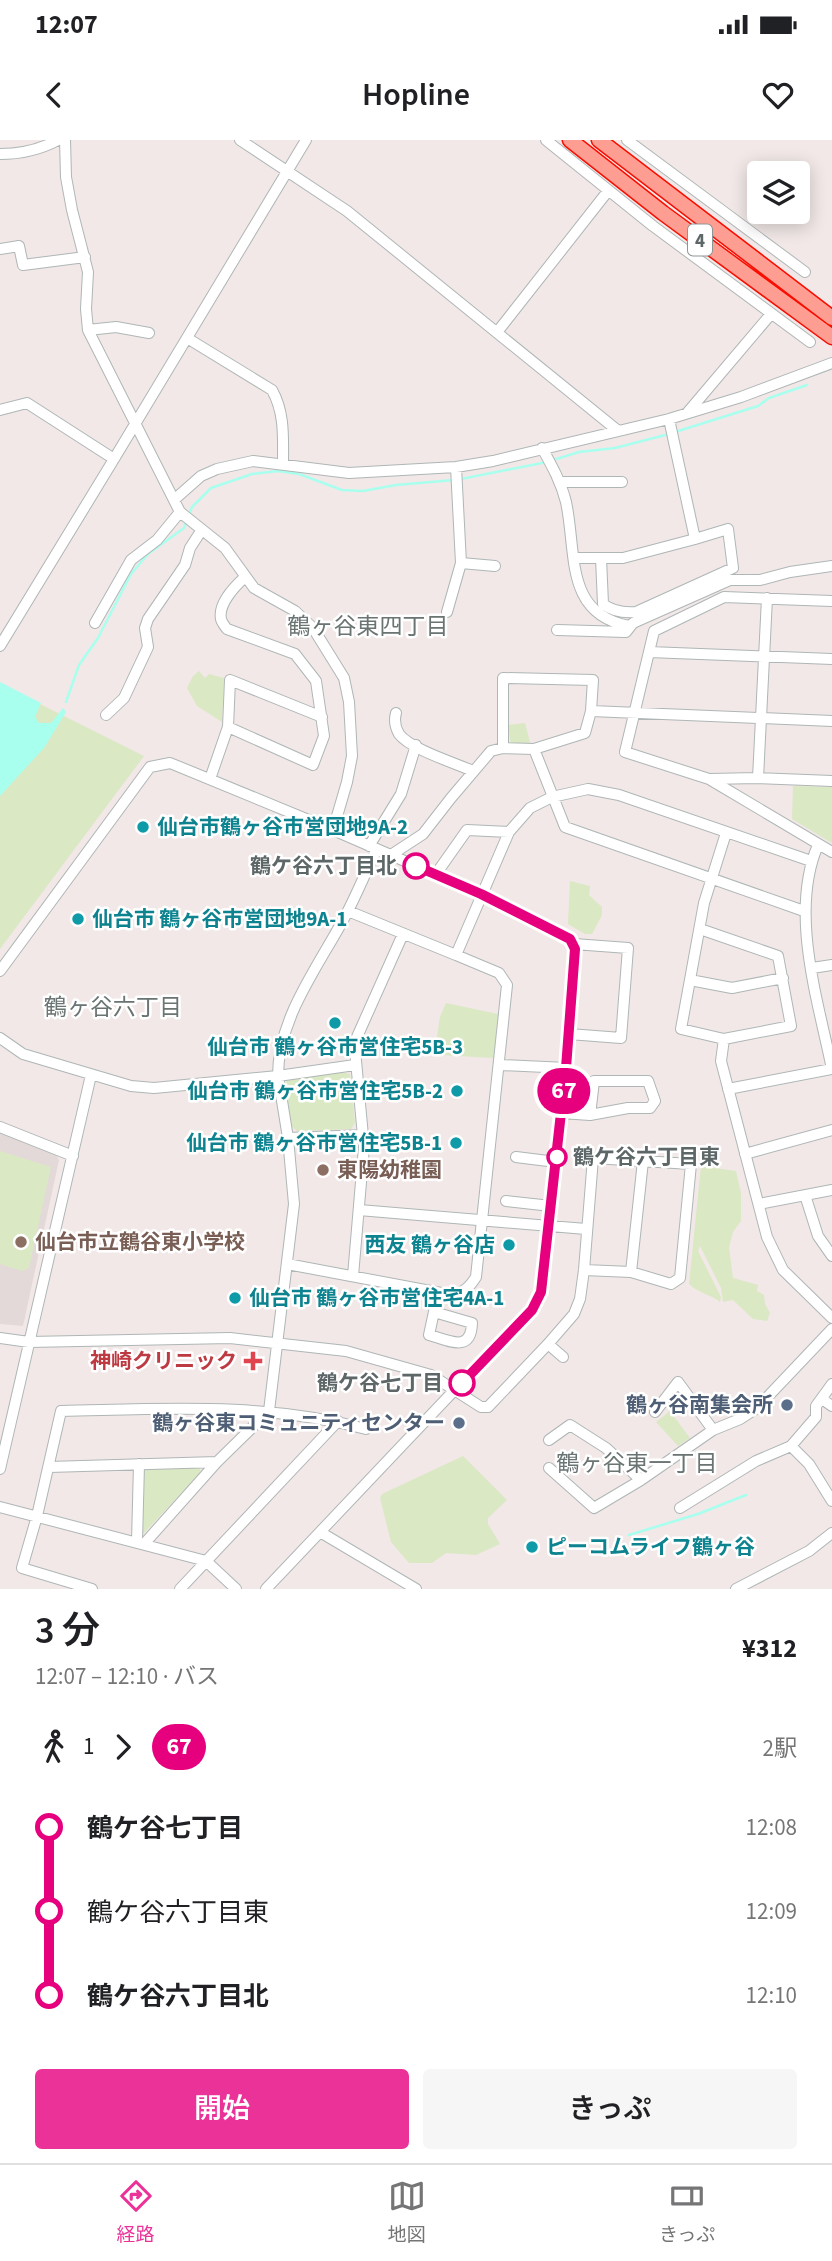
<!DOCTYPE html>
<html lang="ja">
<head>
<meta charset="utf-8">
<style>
  :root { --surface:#fff; --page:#f6f6f6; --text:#202124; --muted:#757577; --line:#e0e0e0; --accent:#eb3299 }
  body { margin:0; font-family:"Source Sans 3","Noto Sans JP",sans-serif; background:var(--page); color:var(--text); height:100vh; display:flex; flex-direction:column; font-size:26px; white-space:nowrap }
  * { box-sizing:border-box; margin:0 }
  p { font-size:23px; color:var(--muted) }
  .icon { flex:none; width:38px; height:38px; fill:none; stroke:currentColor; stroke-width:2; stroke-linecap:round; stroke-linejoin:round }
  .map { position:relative; height:1449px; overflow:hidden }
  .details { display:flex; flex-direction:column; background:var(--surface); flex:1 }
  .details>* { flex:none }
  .badge { padding:0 14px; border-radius:23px; font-size:24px; line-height:46px }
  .fabs { position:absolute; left:747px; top:21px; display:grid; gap:14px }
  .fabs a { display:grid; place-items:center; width:63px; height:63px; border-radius:7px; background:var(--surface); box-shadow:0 4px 18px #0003; font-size:35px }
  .map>.badge { position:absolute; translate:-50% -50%; box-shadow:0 0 0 4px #fff }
  .legs { display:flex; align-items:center; gap:10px; height:77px; padding:0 35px; font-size:23px }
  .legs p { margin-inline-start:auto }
  .headline { display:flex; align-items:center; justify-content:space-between; height:119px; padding:0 35px }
  h1 { font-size:38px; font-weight:600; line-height:52px }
  .button { display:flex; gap:14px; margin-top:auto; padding:14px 35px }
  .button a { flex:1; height:80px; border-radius:7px; background:var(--accent); color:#fff; font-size:28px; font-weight:600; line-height:80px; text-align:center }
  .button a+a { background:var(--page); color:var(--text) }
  ul { padding:0 35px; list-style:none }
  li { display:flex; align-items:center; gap:24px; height:84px; font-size:26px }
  li i { display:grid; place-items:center; width:10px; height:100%; margin:0 9px; background:currentColor }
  li i::after { content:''; width:18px; height:18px; margin:-9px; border:5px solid; border-radius:50%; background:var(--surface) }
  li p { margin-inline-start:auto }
  li:first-child i { background:linear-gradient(#0000 50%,currentColor 0) }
  li:last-child i { background:linear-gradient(currentColor 50%,#0000 0) }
  .status { display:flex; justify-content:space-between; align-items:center; height:49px; padding:0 35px; background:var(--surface); direction:ltr }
  .status svg { height:19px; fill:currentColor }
  header { display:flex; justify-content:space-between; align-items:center; height:91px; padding:0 35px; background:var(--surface); font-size:32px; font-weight:600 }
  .menu { display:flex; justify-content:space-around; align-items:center; height:98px; border-top:2px solid var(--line); background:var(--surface); font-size:19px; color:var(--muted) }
  .menu a { display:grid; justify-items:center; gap:4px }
  .menu .current { color:var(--accent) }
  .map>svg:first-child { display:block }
</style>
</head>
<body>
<div class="status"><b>12:07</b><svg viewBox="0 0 49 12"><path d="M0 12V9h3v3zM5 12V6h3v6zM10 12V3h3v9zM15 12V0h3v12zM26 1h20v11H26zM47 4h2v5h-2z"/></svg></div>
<header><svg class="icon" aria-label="back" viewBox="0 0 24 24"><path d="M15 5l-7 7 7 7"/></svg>Hopline<svg class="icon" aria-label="heart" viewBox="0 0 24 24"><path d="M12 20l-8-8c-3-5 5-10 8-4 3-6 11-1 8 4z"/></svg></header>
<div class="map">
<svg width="832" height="1449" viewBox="0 0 832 1449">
  <rect width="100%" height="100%" fill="#f1e8e7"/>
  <path fill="#e3d9d8" d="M0,993L56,1015L59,1020L23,1186L0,1184Z"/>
  <path fill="#dbe8c4" d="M199,531L205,538L209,534L224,538L222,582L197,566L187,548L193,536Z
    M0,544L144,616L0,809Z
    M525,583L531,606H511L508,585Z
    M793,646L832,647V703L792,679Z
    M570,741L590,746L589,755L602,767V775L592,794H585L568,784Z
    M446,863L498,874L494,918L440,915L435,910L440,877Z
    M340,932L350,934L355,983L351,989L297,991L291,986L285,945L287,939Z
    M0,1011L51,1027L29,1128L22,1131L0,1124Z
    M701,1026L736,1031L741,1053V1081L733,1092L729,1107L733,1138L758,1145L757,1151L764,1155L765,1164L770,1173L767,1181L753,1179L733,1160L723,1162L721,1148L700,1106L698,1111L721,1157L720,1162C710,1154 698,1153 689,1144Z
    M670,1271L690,1298L678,1306L656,1282Z
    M463,1316L507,1360L488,1378V1384L500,1404L476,1415L446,1413L432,1423H409L391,1402L380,1358L382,1354Z
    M199,1325L201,1332L144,1393L139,1392L141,1327Z"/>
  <path fill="#a9ffee" d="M0,542L41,563L35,577L39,583H51L63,568L66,572L44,608L0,656Z"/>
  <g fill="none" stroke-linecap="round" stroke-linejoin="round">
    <path stroke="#a9ffee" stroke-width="2.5" d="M675,292L758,266L769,258L807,245
      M553,320L579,312L615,308L669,294
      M461,339L547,322
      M66,562L79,525L98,498L131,434L148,414L184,388L192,367L211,348L252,334L278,331L299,334L342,350L363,351L396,345L454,340
      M629,1395L698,1374L746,1355"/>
    <g stroke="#afb6b6" stroke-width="12">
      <path id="minor" d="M65,0L66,37L72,70L88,132L86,169L88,190L180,372L225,408L254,448L295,471L313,488L344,538L349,562L352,616L347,642L333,690L481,754L570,799L575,809L567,928L541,1152L537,1163L266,1449
        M240,0L347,71L617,290
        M546,0L653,86L810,202
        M627,0L805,132
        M0,14C20,14 41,9 58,0
        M0,109L19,106L23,125L85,117
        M88,190L116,187L149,193
        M498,191L608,51
        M187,198L272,250C285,273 283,298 283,324
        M0,270L27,263L114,319L306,0
        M688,272L771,174
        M669,279L695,399L623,418H601L603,464C612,471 624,473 636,472L733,428L728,389L695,399
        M542,308C552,326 561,342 566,362C577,413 564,474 629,486
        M561,342H622
        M175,359L201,336L217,329L253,321L349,333L456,327L493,321L669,279L741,257L832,223
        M574,418H601
        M461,423L495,426
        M832,461L724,457L654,491L625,612L709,639L832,712
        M447,472L461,423L456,327
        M95,483L131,420L157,400L180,372
        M557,490L626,492L633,483L730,440H760L790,432L832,426
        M0,506L114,319
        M649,512L832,519
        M591,571L832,581
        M396,573C394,580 395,587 399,594C410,609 455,623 473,631
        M106,575L124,558L148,507L145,488L148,479L185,425L190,408L201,391
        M228,587L313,625L324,596L316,541L295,514L227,489C226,488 221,481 221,479C218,464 235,446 245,437
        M534,609L565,687L804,771
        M758,638L767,458
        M210,639L228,587L230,540L322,577
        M710,639L756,638L832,641
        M818,705C789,772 818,860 832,929
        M369,706L401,654L416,605
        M391,715L423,694L451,658L491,611L503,608L534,609L585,593L591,571L593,540L503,538V608
        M436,734L467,690L509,692
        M348,771L456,815
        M700,789L778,816L791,886L724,899L681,889L704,763L726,693
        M812,828L832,825
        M0,831L150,627L170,623L333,690
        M690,840L732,848L783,838
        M569,894L621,898L628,808L574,804
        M0,898L23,914L131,946L154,948L278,936L288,998L294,1064L269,1271L217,1322L144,1404
        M724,899L721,921L767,1097L783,1130L832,1178
        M355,925L278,936C278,880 315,831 342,782C355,759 365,733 377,709
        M500,925L567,928
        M728,949L832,929
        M562,973L590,975L628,968H650L655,961L648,941H594L590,975
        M0,987L73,1016
        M288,998L363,995
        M745,1014L832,990
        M516,1017L556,1022
        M805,1055L818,1096L832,1116
        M506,1061L551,1066
        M759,1064L832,1050
        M359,1070L586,1089
        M287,1124L452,1155C464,1152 469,1148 476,1137L507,845L499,833L456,815L509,692L530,668L552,657L588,649L619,655L811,721
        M631,1132L643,1021
        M353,1136L364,1007L355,910L357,897L403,794
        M434,1172L472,1183C471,1214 448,1200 429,1195L438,1153
        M0,1198L29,1202L230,1198L346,1211L431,1235L481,1267H488L548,1204L574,1174L580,1159L584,1130L593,1018L691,1024L680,1138L671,1144L631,1132L584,1130
        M548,1204L563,1217
        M822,1259L832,1266
        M655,1272L678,1242L713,1290
        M549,1300L570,1285L606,1308L641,1340
        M791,1306L809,1324L832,1361
        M49,1327L217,1322
        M549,1328L594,1368L641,1340L713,1290L740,1279L757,1268L832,1189
        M0,1329L91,935
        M0,1367L206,1421L236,1449
        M680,1368L756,1321L791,1306L816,1277V1266L832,1244
        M320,1392L416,1449
        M137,1402L139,1324
        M92,1449L22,1428L37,1376L61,1271C165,1269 264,1262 366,1289
        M180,1449L338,1281
        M736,1449L809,1411L832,1393"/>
    </g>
    <g stroke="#f80d00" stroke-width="17">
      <path id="highway" d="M570,0L663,73L832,197
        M599,0L832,178"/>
    </g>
    <use href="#minor" stroke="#fff" stroke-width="10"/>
    <use href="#highway" stroke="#fe9d91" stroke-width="14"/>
  </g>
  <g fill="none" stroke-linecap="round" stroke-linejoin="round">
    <g stroke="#fff" stroke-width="16">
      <path id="line-1" d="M416,726L481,754L570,799L575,809L566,928L541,1152L532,1170L462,1243"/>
    </g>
    <use href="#line-1" stroke="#e6007e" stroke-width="10"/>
  </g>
  <g fill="#0f9aa8" stroke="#fff" stroke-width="2.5">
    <circle cx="143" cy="687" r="7"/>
    <circle cx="78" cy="779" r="7"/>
    <circle cx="335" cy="883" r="7"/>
    <circle cx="457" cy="951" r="7"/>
    <circle cx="456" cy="1003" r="7"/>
    <circle cx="509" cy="1105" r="7"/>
    <circle cx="235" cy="1158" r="7"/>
    <circle cx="532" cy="1407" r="7"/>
  </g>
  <g fill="#fff" stroke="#e6007e" stroke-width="3.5">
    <circle cx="416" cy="726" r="12"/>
    <circle cx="557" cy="1017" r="9"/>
    <circle cx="462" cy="1243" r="12"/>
  </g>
  <g fill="#8d6e63" stroke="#fff" stroke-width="2.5">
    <circle cx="323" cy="1030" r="7"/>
    <circle cx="21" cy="1102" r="7"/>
  </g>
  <path fill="#e0444e" stroke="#fff" stroke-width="2.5" d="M249.5 1210.5h7v7h7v7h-7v7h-7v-7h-7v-7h7z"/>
  <g fill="#5c6f8a" stroke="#fff" stroke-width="2.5">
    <circle cx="787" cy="1265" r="7"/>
    <circle cx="459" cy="1283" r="7"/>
  </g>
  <g text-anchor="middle" stroke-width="5" stroke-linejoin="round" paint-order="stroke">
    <rect fill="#fff" stroke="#8e9595" stroke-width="2" x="688" y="84.5" width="24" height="31" rx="5"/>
    <g font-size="19" font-weight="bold" fill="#5e6767">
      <text x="700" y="107">4</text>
    </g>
    <g font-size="21" font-weight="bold" fill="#0d838f" stroke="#fff" text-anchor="start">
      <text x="157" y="694">仙台市鶴ヶ谷市営団地9A-2</text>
      <text x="92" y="786">仙台市 鶴ヶ谷市営団地9A-1</text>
      <text x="335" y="914" text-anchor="middle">仙台市 鶴ヶ谷市営住宅5B-3</text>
      <text x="443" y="958" text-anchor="end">仙台市 鶴ヶ谷市営住宅5B-2</text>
      <text x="442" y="1010" text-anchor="end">仙台市 鶴ヶ谷市営住宅5B-1</text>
      <text x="495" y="1112" text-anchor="end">西友 鶴ヶ谷店</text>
      <text x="249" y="1165">仙台市 鶴ヶ谷市営住宅4A-1</text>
      <text x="546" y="1414">ピーコムライフ鶴ヶ谷</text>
    </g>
    <g font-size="21" font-weight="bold" fill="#5e6767" stroke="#fff" text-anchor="end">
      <text x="397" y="733">鶴ケ谷六丁目北</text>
      <text x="573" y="1024" text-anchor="start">鶴ケ谷六丁目東</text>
      <text x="443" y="1250">鶴ケ谷七丁目</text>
    </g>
    <g font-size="21" font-weight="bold" fill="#785e54" stroke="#fff" text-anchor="start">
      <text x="337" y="1037">東陽幼稚園</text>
      <text x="35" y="1109">仙台市立鶴谷東小学校</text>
    </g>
    <g font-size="21" font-weight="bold" fill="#be3a42" stroke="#fff" text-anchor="end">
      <text x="237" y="1228">神崎クリニック</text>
    </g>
    <g font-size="21" font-weight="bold" fill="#4e5e75" stroke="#fff" text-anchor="end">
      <text x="773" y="1272">鶴ヶ谷南集会所</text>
      <text x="445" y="1290">鶴ヶ谷東コミュニティセンター</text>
    </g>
    <g font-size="23" fill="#6a7473" stroke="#fff">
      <text x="368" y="494">鶴ヶ谷東四丁目</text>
      <text x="113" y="875">鶴ヶ谷六丁目</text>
      <text x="637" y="1331">鶴ヶ谷東一丁目</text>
    </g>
  </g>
</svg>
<div class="fabs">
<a><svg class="icon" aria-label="layers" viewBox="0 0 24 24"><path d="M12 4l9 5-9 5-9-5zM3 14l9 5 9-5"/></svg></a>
</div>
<b class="badge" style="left:564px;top:951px;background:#e6007e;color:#fff">67</b>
</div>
<section class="details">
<div class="headline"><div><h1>3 分</h1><p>12:07 – 12:10 · バス</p></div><b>¥312</b></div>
<div class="legs"><svg class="icon" aria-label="walk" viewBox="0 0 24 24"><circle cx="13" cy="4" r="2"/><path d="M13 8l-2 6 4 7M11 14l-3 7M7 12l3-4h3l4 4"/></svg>1<svg class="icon" aria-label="forward" viewBox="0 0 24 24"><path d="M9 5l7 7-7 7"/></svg><b class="badge" style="background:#e6007e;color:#fff">67</b><p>2駅</p></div>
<ul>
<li><i style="color:#e6007e"></i><b>鶴ケ谷七丁目</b><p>12:08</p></li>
<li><i style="color:#e6007e"></i><span>鶴ケ谷六丁目東</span><p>12:09</p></li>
<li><i style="color:#e6007e"></i><b>鶴ケ谷六丁目北</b><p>12:10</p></li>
</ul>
<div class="button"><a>開始</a><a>きっぷ</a></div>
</section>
<nav class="menu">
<a class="current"><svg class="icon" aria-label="directions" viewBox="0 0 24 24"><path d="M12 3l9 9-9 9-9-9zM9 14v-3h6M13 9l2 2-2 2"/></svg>経路</a>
<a><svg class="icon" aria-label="map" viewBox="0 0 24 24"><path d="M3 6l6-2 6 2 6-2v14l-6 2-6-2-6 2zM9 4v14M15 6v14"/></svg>地図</a>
<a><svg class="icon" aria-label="tickets" viewBox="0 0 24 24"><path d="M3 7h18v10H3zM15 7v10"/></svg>きっぷ</a>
</nav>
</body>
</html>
